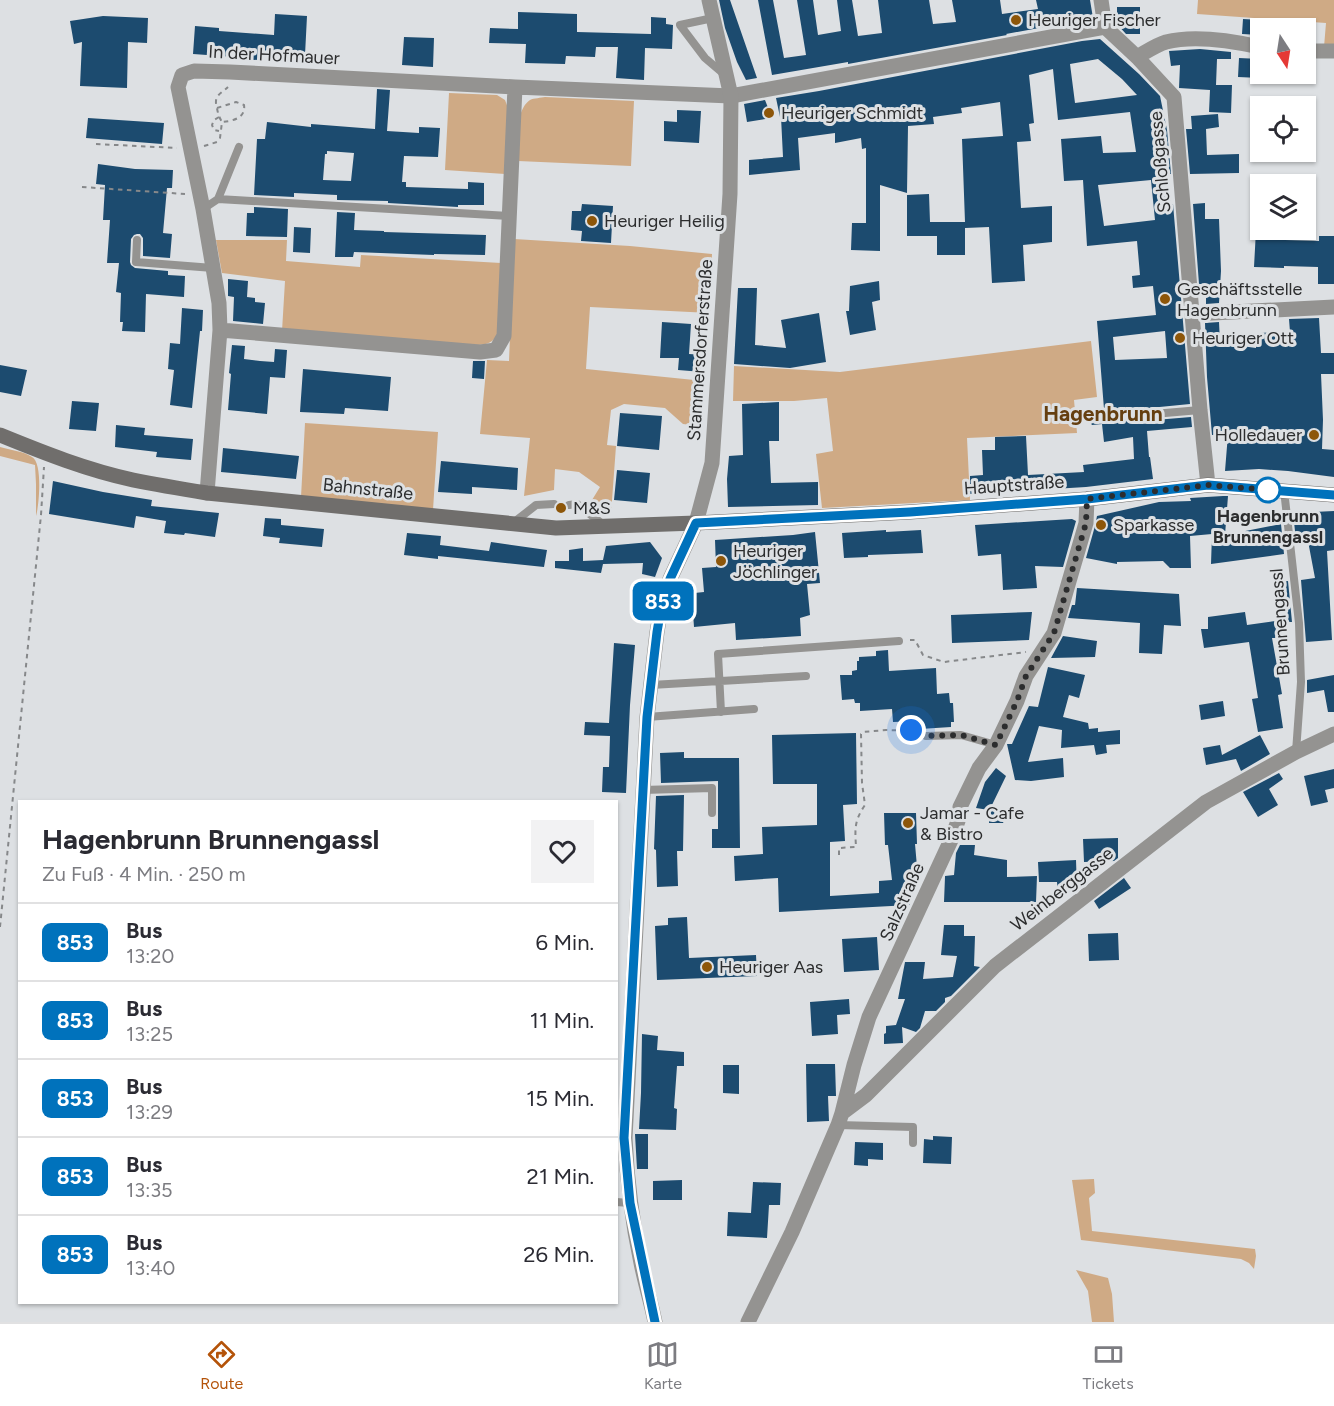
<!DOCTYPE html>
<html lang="de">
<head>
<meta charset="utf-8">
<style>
  :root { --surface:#fff; --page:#f2f2f3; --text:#2b2b33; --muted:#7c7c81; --line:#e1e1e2; --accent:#b45309 }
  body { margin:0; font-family:Figtree,sans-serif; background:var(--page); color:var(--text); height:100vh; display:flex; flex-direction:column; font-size:22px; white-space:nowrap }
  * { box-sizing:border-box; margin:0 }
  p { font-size:20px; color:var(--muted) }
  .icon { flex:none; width:33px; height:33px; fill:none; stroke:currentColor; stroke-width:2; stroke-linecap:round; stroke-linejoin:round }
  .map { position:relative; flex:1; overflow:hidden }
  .drawer { position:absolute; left:18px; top:800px; width:600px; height:504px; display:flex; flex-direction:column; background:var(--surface); border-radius:0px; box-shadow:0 2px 4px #0004 }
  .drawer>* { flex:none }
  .badge { padding:0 12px; border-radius:9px; font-size:21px; line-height:39px }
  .needle { width:39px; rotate:168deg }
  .fabs { position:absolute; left:1250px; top:18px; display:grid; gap:12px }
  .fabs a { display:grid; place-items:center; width:66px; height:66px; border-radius:0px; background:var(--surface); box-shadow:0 2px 4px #0004; font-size:30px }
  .you { position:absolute; width:30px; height:30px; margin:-15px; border:4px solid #fff; border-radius:50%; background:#1a73e8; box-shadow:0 0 0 9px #1a73e833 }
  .map>.badge { position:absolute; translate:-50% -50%; box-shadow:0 0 0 3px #fff }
  .round { display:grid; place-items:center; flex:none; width:63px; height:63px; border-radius:0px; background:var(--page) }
  .summary { display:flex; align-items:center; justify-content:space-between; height:102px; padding:0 24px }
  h1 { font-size:28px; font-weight:700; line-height:45px }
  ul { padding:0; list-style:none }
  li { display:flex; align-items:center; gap:18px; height:78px; padding:0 24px; border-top:2px solid var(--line) }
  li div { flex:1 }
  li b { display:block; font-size:22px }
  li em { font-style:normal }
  li .badge { min-width:66px; font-weight:700; text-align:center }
  .tabs { display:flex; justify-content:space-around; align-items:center; height:84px; border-top:2px solid var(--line); background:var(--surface); font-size:16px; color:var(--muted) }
  .tabs a { display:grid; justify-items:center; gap:3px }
  .tabs .current { color:var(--accent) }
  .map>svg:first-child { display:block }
</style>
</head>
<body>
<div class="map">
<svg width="1334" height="1322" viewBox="0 0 1334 1322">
  <rect width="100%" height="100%" fill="#dde0e3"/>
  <path fill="#cfaa85" d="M1198,0H1334V47H1324L1326,23L1197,14Z
    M449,93L497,95L505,100L508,108L505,174L445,170Z
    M545,97L634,101L631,166L518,161C518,144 514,111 530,100C534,98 541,98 545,97Z
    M514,239L630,246L712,254L710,313L590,307L586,369L704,381L700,426L683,424L665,408L624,404L611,410L607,445L616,446L611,514L592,500L600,487L579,472L555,469L554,490L524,496L530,438L480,434L487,360L509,361Z
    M216,240H287L286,261L360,267L361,255L501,263L498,334C492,343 488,344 478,345L282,331L285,281L222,273Z
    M1091,341L1097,397L1074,400L1077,433L967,438L970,500L822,508L816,454L833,451L827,398L794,401H733L734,366L840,372Z
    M305,423L438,432L433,510L301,497Z
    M0,447C10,450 23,451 32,457C43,463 39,506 36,516V484L35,465L0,456Z
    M1094,1179L1095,1193L1089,1198L1092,1231L1255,1249L1256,1256L1254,1269L1249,1263L1241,1259L1081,1240L1072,1180Z
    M1076,1270L1108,1278L1112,1294L1114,1322H1092L1088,1291Z"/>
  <path fill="#1c4b6f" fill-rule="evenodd" d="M719,0H730L757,78L746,80L737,62L725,28Z
    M758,0H773L784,58L806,55L797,0H813L818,35L841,31L837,0H852L858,36L882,33L878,0H929L933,24L956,22L952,0H1000L1002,14L1038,9L1036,0H1090L1093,18L1006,34L1007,35L848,64V62L772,75Z
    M1117,7H1140V34H1126L1117,24Z
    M518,12L577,14V32L651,34V17L666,18V24L673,25L672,49L645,48L644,80L616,78L618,47H596L595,57L566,56L565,64L525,63L526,44L489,43L490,28L518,29Z
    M275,14L307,16L305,55L258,52V60L235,59V57L193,54L195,26L219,28V31L274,35Z
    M103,16L148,18L147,43L128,42L127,88L80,86L82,42L74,44L70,21Z
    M1243,19L1260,20V35L1242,34Z
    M404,37L434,38L433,67L402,65Z
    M1100,39L1139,74L1160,96L1167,130L1171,174H1168L1171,204H1173L1190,404L1129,410L1125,413L1124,417L1127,421L1131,422L1191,417L1192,427L1147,431L1149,457H1150L1153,479L1086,487L970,494V476L983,475L982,450H995V437L1026,436L1028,475L1084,472L1083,465L1134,459L1133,437L1104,442L1102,424L1092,425L1087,418L1093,410L1104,409L1097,321L1156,315L1153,286L1133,288L1132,276L1140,275L1137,241L1087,246L1083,180L1064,181L1061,139L1101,136L1103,153L1136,152L1130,112L1058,120L1053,69L1029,75L1034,123L1029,124L1031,141L1017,142L1021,208L1052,206V242L1023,245L1025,281L992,283L989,227L965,228V255H937V236H907V195L929,194L930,222H965L962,139L1003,136L1000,102L961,108L962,113L933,117L934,124L908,126L907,193L880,185V251L851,250L852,223H866V148L862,149L861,138L835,143V133L798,138L800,170L749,175V160L783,157L781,117H780L776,98L819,91L1082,41ZM1098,59L1122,79L1137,95L1075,103L1070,64ZM1151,180L1155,220L1104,226L1098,185ZM1165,331L1167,358L1115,360L1113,337Z
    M1200,49L1231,52V59H1217L1216,85H1232L1231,113L1209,112L1210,90L1179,88L1180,65L1171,66L1169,51Z
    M1239,58L1260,59V78L1238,77Z
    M377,89L390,90L387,131L419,133V127L440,128L438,157L404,156L402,182H406V187L468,189V182L484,183V205H458V207L388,203V201L337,200V195L294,193V197L254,195L257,139H265L267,122L311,127V124L375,129ZM327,151L354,153L351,181L323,180L325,154H327Z
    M765,100L772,118L747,122L744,104Z
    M677,110L701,111L699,143L664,141V121L677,122Z
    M1218,114L1219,127L1206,129L1207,155L1239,154V173L1190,174L1186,129H1192L1191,116Z
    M88,118L164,123L162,144L86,138Z
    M98,164L135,169L173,170L172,188H167L163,233L172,234L170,258L143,256V238L140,234H137L134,235L131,239L130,262L131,265L135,268L168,271V275L185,276L184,297L146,294L145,332L122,331L123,322H120L121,293L116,292L119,263H107L110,220H103L105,185L96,184Z
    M1205,203V219H1219L1221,271L1219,303L1206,304V284H1199L1193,204Z
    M582,204L613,206L611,243L581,241L582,231L571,230L572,211H581Z
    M254,207L288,209L287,237L246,236L247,213H254Z
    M337,212L355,213L354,230L384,231V232L486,235L485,255L434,254V255L354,252L353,257H335Z
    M294,227L311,228L310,253L293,252Z
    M1256,230H1286L1285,240L1319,241V236H1334V284H1318V267L1284,266V268L1254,267Z
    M228,279L248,281L247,297L255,298V302L265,303L263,324L233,321L234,297L228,296Z
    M879,281L880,300L872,302L876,330L850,335L846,311H849L850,286Z
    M738,288H757L755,345L786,348L781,320L819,313L826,362L790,368L734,364Z
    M182,308L203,310L202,331H200L192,408L170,405L174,370L168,369L170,343L180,344Z
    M1319,318L1321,353H1334V374H1321L1323,420L1322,449L1334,450V477L1288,471L1259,469L1225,471L1228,434L1212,435L1207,377L1205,323L1219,322L1220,343L1256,348V333L1290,332L1289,319Z
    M662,322L691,324L689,354L704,355L703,372L678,370L679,358H660Z
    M232,345L245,346L244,359L260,361L274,362L275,349L287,350L285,378L270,377L267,414L228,410L231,374L229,373Z
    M473,361H485L484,379L472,378Z
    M0,365L27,370L21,396L0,392Z
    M303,369L391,377L388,411L345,408L344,414L300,412Z
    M72,401L99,403L96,431L69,429Z
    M779,402V441H769L771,483L818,482V505L728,507L727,479L729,456L743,455L742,404Z
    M620,413L662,416L659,450L617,446Z
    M116,425L145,428L144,435L193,439L191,460L156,457L157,452L115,447Z
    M223,448L299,456L296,479L221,472Z
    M441,461L518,468L517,490L472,487V494L438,492Z
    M617,470L650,473L647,503L614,500Z
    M53,481L103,492L152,500L151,506L219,513L215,537L185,533L184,535L164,533L166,521L136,516L134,528L49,514Z
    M1223,496H1228L1225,535L1281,524L1284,554L1211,564L1212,534L1190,536L1191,568H1170L1163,561L1117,562V564L1086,558L1095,526L1097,516L1159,502L1191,501L1190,498Z
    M1334,511V550L1327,551L1332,640L1306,642L1301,580L1315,578L1308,541L1296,540L1293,513Z
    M265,518L281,519V525L324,529L322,547L279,543L280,538L263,536Z
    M1072,519L1076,521L1063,567L1035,566L1037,588L1003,590L1001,554L978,556L975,525Z
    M886,530V532L921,530L923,553L868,555V557L844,558L842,533Z
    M815,532L820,583L807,584L810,615L800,618L801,636L736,640L735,623L694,627L693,613L687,614L685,594L704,592L702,568L716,567L715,540L793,535Z
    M407,533L441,536L440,545L489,551L491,542L547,550L544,567L438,556V559L404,555Z
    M650,542L662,558L655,577L642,574L643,563L603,564L601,573L555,568V561H569V550L583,548V561L603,560L606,546Z
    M1288,581L1292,622H1287L1281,582Z
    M1077,588L1179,594L1181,626L1164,625L1162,654L1139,653L1140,623L1068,618L1072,605H1075Z
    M1032,612L1029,640L952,643L951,615Z
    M1245,612L1247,625L1275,621L1277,638H1272L1282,694L1278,695L1283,728L1258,732L1252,699L1258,698L1249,642L1204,648L1201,629H1208V617Z
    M1063,636L1097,641L1095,657L1051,658Z
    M614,643L635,645L630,705L626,793L602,792L603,767H609L610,736L584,735L585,722L609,723Z
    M888,650L889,671L936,668L937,694L949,693L950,703H953L954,722H951V727L920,729L919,721L893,722L892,709L860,711V703H855L854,699L842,700L840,675H852V671L857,670V661H859V657L876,656V651Z
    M1048,667L1085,675L1079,698L1069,695L1063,717L1088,723L1089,729L1098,728V732L1120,730V744L1106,745L1107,753L1096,755L1094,745L1061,748L1062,730L1039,726L1028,762L1063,758L1064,777L1031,781L1015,780L1007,744H1012L1029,706L1038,707Z
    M1334,675V712H1328L1324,690L1307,693V680Z
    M1223,701L1225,716L1201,720L1199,705Z
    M856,733L857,804L843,805L845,841L830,842V896L879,893V881L892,880L888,845H885L884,813H916L917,844H915L918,878L909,879L910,905L779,912L778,878L735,881L734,856L763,854L762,827L817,825V784H773L772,735Z
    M1260,735L1270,754L1241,771L1236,759L1206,765L1203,748L1220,745L1222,755Z
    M684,752V758H739L740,848H712V829H718V781L661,783L660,753Z
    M996,768L1006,776L991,807L1008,811L1003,823H989V810L976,808L985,782Z
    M1334,769V788L1325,790L1328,802L1311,806L1304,776Z
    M1279,773L1283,779L1269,789L1278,805L1258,817L1243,792Z
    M684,795L683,851H677L678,886L657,887L656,850L654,849L656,796Z
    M1118,838V858L1114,861L1084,862L1083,839Z
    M960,845H975L974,855L1007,860V877L1037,876L1036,902H944L945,877V876L954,875L956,853Z
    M1076,860L1077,890L1074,892L1058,893L1057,882H1039L1038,862Z
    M1124,878L1131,888L1099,909L1094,901Z
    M687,917L689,958L756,955L757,976L657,980L655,926L668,925V918Z
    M944,925H964V936H975L974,966L980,967L951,996L945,998V1002L936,1011H925L920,1028L916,1032L902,1027L903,1043L884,1044V1034L886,1033V1026L896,1025L905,999H898L905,962H925L923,979L953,977L957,956L941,955Z
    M1118,933L1119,960L1089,961L1088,934Z
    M877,937L879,970L844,972L842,939Z
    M849,999L850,1014L837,1015L838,1034L812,1036L810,1002Z
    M642,1034L658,1036L657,1050L684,1052V1066H677L674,1108L677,1109L676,1130L639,1129L641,1093Z
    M806,1064H835L836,1096H828L829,1121L807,1122Z
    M723,1065H739V1094L723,1093Z
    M635,1134H648V1169H637Z
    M933,1136L952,1137L951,1164L923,1163L924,1139L933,1140Z
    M855,1142L883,1143V1160L868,1159V1166L854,1165Z
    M682,1180V1200H653V1181Z
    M753,1182L781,1183L780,1205H769L767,1238L727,1236L728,1212L751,1213Z"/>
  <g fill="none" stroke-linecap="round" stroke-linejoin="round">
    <path stroke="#86888a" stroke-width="2" stroke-dasharray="4.5 4.5" stroke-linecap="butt" d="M217,108L236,102L244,105C246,118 233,121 222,122
      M219,117L214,120L212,125L214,130L219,131
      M96,144L177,148
      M204,146L217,142L220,138L222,122C219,117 218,114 217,108C213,95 221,94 228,87
      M82,187L185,194
      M910,640H915L923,655L944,662L1026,652
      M839,855V848L856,847C855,829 854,821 865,805L862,783L861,734L863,732L886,730L915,731
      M0,927L41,515L44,467"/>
    <path stroke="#949391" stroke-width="8" d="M713,18L680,25L705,58L725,75
      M218,199L509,216
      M203,209L218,199L239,147
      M137,240L136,262L213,268
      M1130,416L1200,410
      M1284,490L1299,623L1301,682L1296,752
      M569,505L577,504L605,526
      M513,523L536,505L554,504
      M651,685L806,676
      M721,712L718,654L899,641
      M647,717L754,709
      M926,736L961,735L996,745
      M643,790L712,788V813
      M838,1125L913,1127V1143
      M616,1202L630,1203"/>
    <path stroke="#949391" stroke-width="15" d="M1101,0L1105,27
      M1105,27L1137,57L1174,97L1200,410L1208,485
      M1305,51H1334
      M1137,57C1146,52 1156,45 1166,42C1193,35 1233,41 1260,47
      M1193,314L1334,307
      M220,330L480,352L496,350L504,336L515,87
      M207,493L220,330L219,303L203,209L178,87L182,75L194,71L230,72L515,87L731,96L1105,27
      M842,1113L866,1095L995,966L1206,802L1296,752L1334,734
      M748,1322L792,1232L838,1125L842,1113L854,1065L869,1017L951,840L958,821L960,807L979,768L996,745L1017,701L1026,676L1054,633L1086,523L1087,499"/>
    <path stroke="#949391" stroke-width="15" d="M655,1322C651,1302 645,1283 641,1263C632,1221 627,1180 625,1138L647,717L657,632L662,603L670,579L696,523L712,463L730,194L731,96L709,0"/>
    <path stroke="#706e6c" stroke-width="15" d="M0,435C44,453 87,470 133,480C158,485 182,489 207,493L556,528L696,523L910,512L1087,499L1208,485L1334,495"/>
  </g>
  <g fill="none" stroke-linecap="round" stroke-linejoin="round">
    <g stroke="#fff" stroke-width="14">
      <path id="line" d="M655,1322L630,1203L624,1138L647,717L657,632L662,603L670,579L696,523L910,512L1087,499L1208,485L1334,495"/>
    </g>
    <use href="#line" stroke="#0072bc" stroke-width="9"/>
    <path stroke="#2c2d2e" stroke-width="6" stroke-dasharray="0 10.8" d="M911,730L926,736L961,735L996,745L1017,701L1026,676L1054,633L1086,523L1087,499L1208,485L1270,490H1268"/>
  </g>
  <g fill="#8d5609" stroke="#dde0e3" stroke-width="2">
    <circle cx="1016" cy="20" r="6"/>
    <circle cx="769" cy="113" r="6"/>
    <circle cx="592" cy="221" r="6"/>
    <circle cx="1165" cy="299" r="6"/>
    <circle cx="1180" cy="338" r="6"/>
    <circle cx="1314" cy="435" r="6"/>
    <circle cx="561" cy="508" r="6"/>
    <circle cx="1101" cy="525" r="6"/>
    <circle cx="721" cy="561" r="6"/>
    <circle cx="908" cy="823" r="6"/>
    <circle cx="707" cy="967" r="6"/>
  </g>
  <circle fill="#fff" stroke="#0072bc" stroke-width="3" cx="1268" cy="490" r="12"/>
  <g text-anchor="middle" stroke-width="6" stroke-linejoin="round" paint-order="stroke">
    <g font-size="18" fill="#2c2d2e" stroke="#dde0e3" text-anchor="start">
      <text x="1028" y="26">Heuriger Fischer</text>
      <text x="781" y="119">Heuriger Schmidt</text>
      <text x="604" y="227">Heuriger Heilig</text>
      <text x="1177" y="295">Geschäftsstelle<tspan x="1177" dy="21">Hagenbrunn</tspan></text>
      <text x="1192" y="344">Heuriger Ott</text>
      <text x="1302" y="441" text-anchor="end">Holledauer</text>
      <text x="573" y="514">M&amp;S</text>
      <text x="1113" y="531">Sparkasse</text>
      <text x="733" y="557">Heuriger<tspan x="733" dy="21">Jöchlinger</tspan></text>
      <text x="920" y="819">Jamar - Cafe<tspan x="920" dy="21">&amp; Bistro</tspan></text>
      <text x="719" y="973">Heuriger Aas</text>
    </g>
    <g font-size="18" fill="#2c2d2e" stroke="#dde0e3">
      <text transform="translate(274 55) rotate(3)" y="6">In der Hofmauer</text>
      <text transform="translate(1160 162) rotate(-95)" y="6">Schloßgasse</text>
      <text transform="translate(700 350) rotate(-86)" y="6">Stammersdorferstraße</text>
      <text transform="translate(1014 485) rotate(-4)" y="6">Hauptstraße</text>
      <text transform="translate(368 489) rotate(6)" y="6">Bahnstraße</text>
      <text transform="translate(1280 622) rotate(-94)" y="6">Brunnengassl</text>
      <text transform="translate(1062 889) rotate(-38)" y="6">Weinberggasse</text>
      <text transform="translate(902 902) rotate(-66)" y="6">Salzstraße</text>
    </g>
    <g font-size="18" font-weight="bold" fill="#2c2d2e" stroke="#dde0e3">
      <text x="1268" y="522">Hagenbrunn<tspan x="1268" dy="21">Brunnengassl</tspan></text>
    </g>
    <g font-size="21" font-weight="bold" fill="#653f10" stroke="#dde0e3">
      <text x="1103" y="421">Hagenbrunn</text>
    </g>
  </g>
</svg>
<div class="fabs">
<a><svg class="needle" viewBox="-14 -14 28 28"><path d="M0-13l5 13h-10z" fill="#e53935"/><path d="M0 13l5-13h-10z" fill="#7c7c81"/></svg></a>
<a><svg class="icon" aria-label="locate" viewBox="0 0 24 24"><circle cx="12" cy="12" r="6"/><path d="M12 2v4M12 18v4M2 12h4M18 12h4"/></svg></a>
<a><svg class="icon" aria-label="layers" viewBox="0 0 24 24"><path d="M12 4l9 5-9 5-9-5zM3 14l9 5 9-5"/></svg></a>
</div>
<div class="you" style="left:911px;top:730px"></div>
<b class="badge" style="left:663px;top:601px;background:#0072bc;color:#fff">853</b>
<section class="drawer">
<div class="summary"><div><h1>Hagenbrunn Brunnengassl</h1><p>Zu Fuß · 4 Min. · 250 m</p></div><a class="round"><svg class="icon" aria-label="heart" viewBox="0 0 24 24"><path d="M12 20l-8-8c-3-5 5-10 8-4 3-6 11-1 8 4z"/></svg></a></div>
<ul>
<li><span class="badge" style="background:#0072bc;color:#fff">853</span><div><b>Bus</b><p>13:20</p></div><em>6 Min.</em></li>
<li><span class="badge" style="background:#0072bc;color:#fff">853</span><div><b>Bus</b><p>13:25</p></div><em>11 Min.</em></li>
<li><span class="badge" style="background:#0072bc;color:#fff">853</span><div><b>Bus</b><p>13:29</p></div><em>15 Min.</em></li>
<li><span class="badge" style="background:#0072bc;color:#fff">853</span><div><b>Bus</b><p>13:35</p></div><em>21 Min.</em></li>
<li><span class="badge" style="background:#0072bc;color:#fff">853</span><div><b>Bus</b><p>13:40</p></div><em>26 Min.</em></li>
</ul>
</section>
</div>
<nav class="tabs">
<a class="current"><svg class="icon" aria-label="directions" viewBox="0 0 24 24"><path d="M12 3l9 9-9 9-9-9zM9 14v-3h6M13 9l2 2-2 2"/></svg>Route</a>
<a><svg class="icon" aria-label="map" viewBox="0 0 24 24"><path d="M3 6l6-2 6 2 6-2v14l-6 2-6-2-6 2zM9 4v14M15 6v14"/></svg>Karte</a>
<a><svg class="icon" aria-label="tickets" viewBox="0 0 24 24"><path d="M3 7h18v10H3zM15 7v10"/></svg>Tickets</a>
</nav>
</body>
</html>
